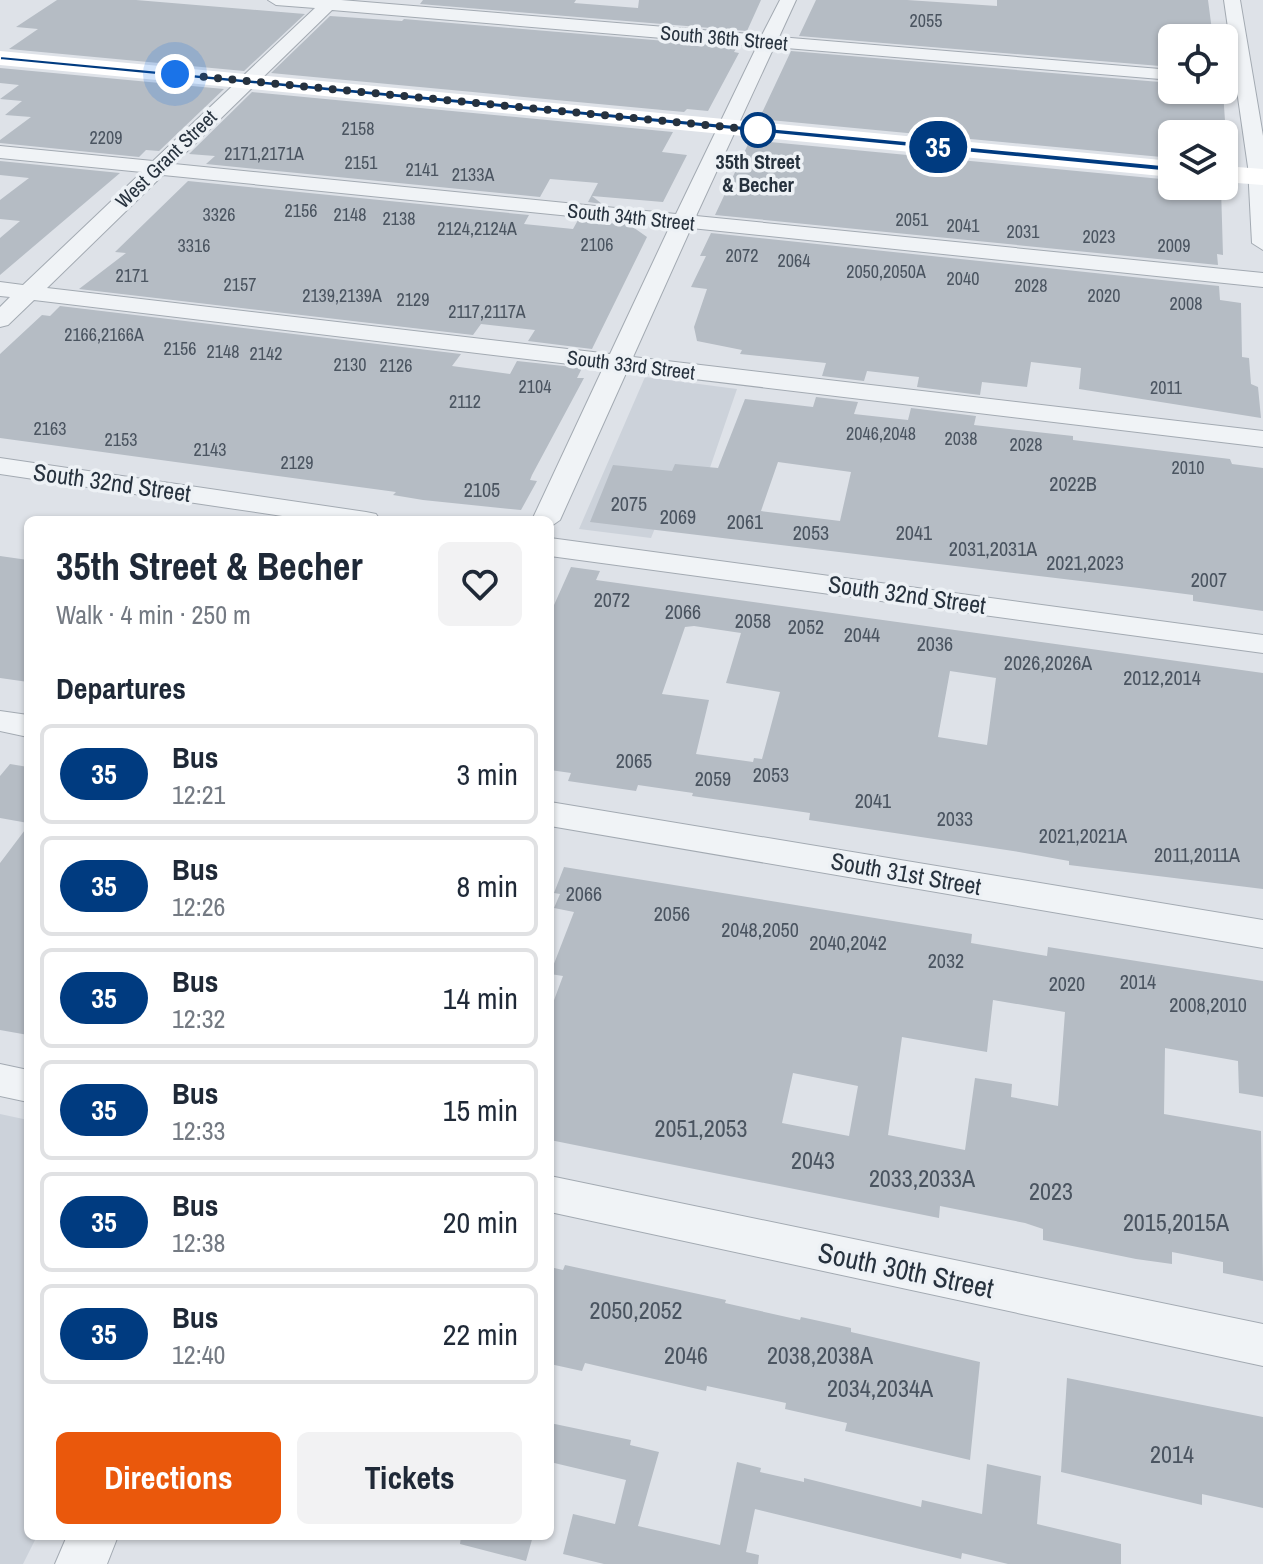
<!DOCTYPE html>
<html lang="en">
<head>
<meta charset="utf-8">
<style>
  :root { --surface:#fff; --page:#f2f2f3; --text:#1f2937; --muted:#747a83; --line:#e0e1e3; --accent:#ea580c }
  body { margin:0; font-family:"Archivo Narrow",sans-serif; background:var(--page); color:var(--text); height:100vh; display:flex; flex-direction:column; font-size:30px; white-space:nowrap }
  * { box-sizing:border-box; margin:0 }
  p { font-size:26px; color:var(--muted) }
  .icon { flex:none; width:44px; height:44px; fill:none; stroke:currentColor; stroke-width:2; stroke-linecap:round; stroke-linejoin:round }
  .map { position:relative; flex:1; overflow:hidden }
  .panel { position:absolute; left:24px; top:516px; width:530px; height:1024px; display:flex; flex-direction:column; background:var(--surface); border-radius:12px; box-shadow:0 2px 6px #0004 }
  .panel>* { flex:none }
  .badge { padding:0 16px; border-radius:26px; font-size:28px; line-height:52px }
  .tools { position:absolute; left:1158px; top:24px; display:grid; gap:16px }
  .tools a { display:grid; place-items:center; width:80px; height:80px; border-radius:12px; background:var(--surface); box-shadow:0 2px 6px #0004; font-size:40px }
  .you { position:absolute; width:40px; height:40px; margin:-20px; border:6px solid #fff; border-radius:50%; background:#1a73e8; box-shadow:0 0 0 12px #1a73e833 }
  .map>.badge { position:absolute; translate:-50% -50%; box-shadow:0 0 0 4px #fff }
  h2 { padding:0 32px; font-size:30px; line-height:72px }
  .round { display:grid; place-items:center; flex:none; width:84px; height:84px; border-radius:12px; background:var(--page) }
  .summary { display:flex; align-items:center; justify-content:space-between; height:136px; padding:0 32px }
  h1 { font-size:38px; font-weight:700; line-height:60px }
  .cta { display:flex; gap:16px; margin-top:auto; padding:16px 32px }
  .cta a { flex:1; height:92px; border-radius:12px; background:var(--accent); color:#fff; font-size:32px; font-weight:700; line-height:92px; text-align:center }
  .cta a+a { background:var(--page); color:var(--text) }
  ul { padding:0; list-style:none }
  li { display:flex; align-items:center; gap:24px; height:100px; margin:0 16px 12px; padding:0 16px; border:4px solid var(--line); border-radius:12px }
  li div { flex:1 }
  li b { display:block; font-size:30px }
  li em { font-style:normal }
  li .badge { min-width:88px; font-weight:700; text-align:center }
  .map>svg:first-child { display:block }
</style>
</head>
<body>
<div class="map">
<svg width="1263" height="1564" viewBox="0 0 1263 1564">
  <rect width="100%" height="100%" fill="#dee2e8"/>
  <path fill="#ccd2da" d="M645,377L737,389L702,491L671,488L651,538L579,529Z
    M0,1114L28,1120V1536H37L23,1564H0Z"/>
  <path fill="#b5bcc4" fill-rule="evenodd" d="M57,0H136L305,14L244,71L9,49L38,29L16,27Z
    M423,0H576L574,3L638,8L639,0H761L747,31L420,4Z
    M816,0H907L997,6V0H1208L1213,38H1172V67L799,36Z
    M330,16L402,21L404,19L737,47L734,52L739,53L708,111L687,109L684,112L271,73Z
    M791,51L1172,83V90L1223,91L1226,136L1172,134V158L759,119Z
    M0,68L224,89L159,151L146,150L139,157L0,143V140L31,117L5,115L22,101L0,99L19,85L0,83Z
    M252,92L673,132L662,152L687,155L663,202L592,196L602,204L588,202L598,183L550,179L540,197L206,164L215,156L189,154Z
    M750,140L1172,180V186L1221,188L1223,255L1217,254L1218,265L715,215Z
    M0,161L120,173L0,275V238L20,221L0,219V200L29,178L0,175Z
    M188,181L529,215L524,224L573,229L578,220L630,225L647,237L592,349L528,341L535,330L481,324L473,335L79,289L126,253L115,252Z
    M711,233L1219,286L1220,300L1241,303L1242,357L1249,358L1251,384L1258,387L1261,418L1079,389L1081,368L1031,362L1027,387L982,382L980,395L917,387L919,377L867,371L864,381L822,376L826,363L740,354L742,350L697,341L694,327L707,289L691,287L706,256H700Z
    M60,306L461,354L452,366L510,374L517,361L582,368L577,378H584L532,475L530,480L537,481L521,510L423,500L393,495L396,492L0,438V354L42,315L50,316Z
    M816,397L858,402L854,414L908,420L911,408L976,416L974,425L1073,436V440L1230,459L1232,464L1263,468V611L1193,601V595L1139,588L590,522L613,465L672,471L675,464L718,468L745,399L813,407ZM778,462L851,472L840,521L761,511Z
    M0,556L28,560V682L0,678Z
    M571,567L600,571L596,580L1263,673V889L1069,865V861L1019,852L809,820L810,813L692,796L693,793L638,785L636,791L568,781L571,773L550,770V614ZM694,626L741,633L726,683L780,692L762,759L754,758L753,762L696,754L709,700L662,694L685,627ZM950,671L996,678L987,745L938,737Z
    M10,764L28,767V823L0,818V776Z
    M28,826V1035L0,1030V863Z
    M564,867L972,934L971,943L1047,956L1048,947L1263,981V1097L1239,1093L1238,1061L1165,1048L1164,1114L1261,1131L1263,1281L1223,1273V1262L1172,1252V1264L1136,1259L1043,1240V1229L1025,1223L940,1206L939,1218L550,1140V1011L563,976L550,974L574,912L554,908L560,894L554,893ZM993,1000L1065,1012L1058,1106L1011,1097L1012,1084L975,1078L965,1150L888,1135L902,1037L987,1052ZM793,1073L858,1086L849,1136L782,1123Z
    M565,1265L726,1300L725,1303L800,1320L801,1317L851,1328V1332L980,1362L970,1460L845,1431L847,1423L785,1409L786,1403L707,1386L706,1391L585,1363L582,1371L550,1364V1267L563,1270Z
    M1067,1378L1263,1417V1508L1202,1494V1505L1061,1472Z
    M550,1423L631,1440L630,1445L659,1452L638,1526L720,1545L737,1462L761,1468L760,1472L804,1482V1478L921,1507L922,1500L982,1514L987,1464L1041,1476L1037,1524L1121,1544V1564H1008L962,1553L961,1559L755,1509L746,1552L759,1555L758,1564H604L563,1554L573,1514L615,1524L626,1480L550,1462Z
    M461,1536H533L526,1561L460,1544Z"/>
  <g fill="none" stroke-linecap="round" stroke-linejoin="round">
    <g stroke="#a3aab2" stroke-width="2">
      <path id="minor" d="M268,0H341L762,35L780,0H796L779,37L1172,70V80L774,47L696,216L1263,273V287L691,228L633,357L1263,431V447L627,371L560,520L550,527V520H532L603,368L34,300L8,325L0,327V307L10,297L0,296V282L23,285L142,172L0,158V146L153,161L315,8L276,5ZM332,10L757,46L676,214L174,164ZM163,175L670,226L610,354L47,288Z
        M1224,0H1240L1263,136V250L1252,243L1248,167Z
        M0,458L366,512L376,514L380,520H309L0,474Z
        M550,538L1263,635V653L550,556Z
        M0,711L28,715V737L0,731Z
        M550,802L1263,920V948L550,826Z
        M0,1064L28,1070V1102L0,1096Z
        M550,1176L1263,1324V1366L550,1212Z
        M67,1536H118L107,1564H55Z"/>
    </g>
    <use href="#minor" fill="#f0f3f6" fill-rule="evenodd"/>
    <path fill="#fff" fill-rule="evenodd" d="M0,51L1172,161V177L0,65Z
      M1224,166L1263,169V185L1224,182Z"/>
  </g>
  <path fill="#003b80" stroke="#fff" stroke-width="2" d="M0,56L1172,166L1177,169L1172,172L0,60Z"/>
  <g fill="none" stroke-linecap="round" stroke-linejoin="round">
    <path stroke="#27323e" stroke-width="8" stroke-dasharray="0 14.4" d="M175,74L758,130"/>
  </g>
  <circle fill="#fff" stroke="#003b80" stroke-width="4" cx="758" cy="130" r="16"/>
  <g text-anchor="middle" stroke-width="7" stroke-linejoin="round" paint-order="stroke">
    <g font-size="18" fill="#4a5460">
      <text x="926" y="27">2055</text>
      <text x="358" y="135">2158</text>
      <text x="106" y="144">2209</text>
      <text x="264" y="160">2171,2171A</text>
      <text x="361" y="169">2151</text>
      <text x="422" y="176">2141</text>
      <text x="473" y="181">2133A</text>
      <text x="301" y="217">2156</text>
      <text x="219" y="221">3326</text>
      <text x="350" y="221">2148</text>
      <text x="399" y="225">2138</text>
      <text x="912" y="226">2051</text>
      <text x="963" y="232">2041</text>
      <text x="477" y="235">2124,2124A</text>
      <text x="1023" y="238">2031</text>
      <text x="1099" y="243">2023</text>
      <text x="597" y="251">2106</text>
      <text x="194" y="252">3316</text>
      <text x="1174" y="252">2009</text>
      <text x="742" y="262">2072</text>
      <text x="794" y="267">2064</text>
      <text x="886" y="278">2050,2050A</text>
      <text x="132" y="282">2171</text>
      <text x="963" y="285">2040</text>
      <text x="240" y="291">2157</text>
      <text x="1031" y="292">2028</text>
      <text x="342" y="302">2139,2139A</text>
      <text x="1104" y="302">2020</text>
      <text x="413" y="306">2129</text>
      <text x="1186" y="310">2008</text>
      <text x="487" y="318">2117,2117A</text>
      <text x="104" y="341">2166,2166A</text>
      <text x="180" y="355">2156</text>
      <text x="223" y="358">2148</text>
      <text x="266" y="360">2142</text>
      <text x="350" y="371">2130</text>
      <text x="396" y="372">2126</text>
      <text x="535" y="393">2104</text>
      <text x="1166" y="394">2011</text>
      <text x="465" y="408">2112</text>
      <text x="50" y="435">2163</text>
      <text x="881" y="440">2046,2048</text>
      <text x="961" y="445">2038</text>
      <text x="121" y="446">2153</text>
      <text x="1026" y="451">2028</text>
      <text x="210" y="456">2143</text>
      <text x="297" y="469">2129</text>
      <text x="1188" y="474">2010</text>
    </g>
    <g font-size="20" fill="#27323e" stroke="#edf1f5">
      <text transform="translate(724 38) rotate(5)" y="7">South 36th Street</text>
      <text transform="translate(166 159) rotate(-44)" y="7">West Grant Street</text>
      <text transform="translate(631 217) rotate(6)" y="7">South 34th Street</text>
      <text transform="translate(631 365) rotate(7)" y="7">South 33rd Street</text>
    </g>
    <g font-size="20" font-weight="bold" fill="#27323e" stroke="#edf1f5">
      <text x="758" y="169">35th Street<tspan x="758" dy="23">&amp; Becher</tspan></text>
    </g>
    <g font-size="20" fill="#4a5460">
      <text x="1073" y="491">2022B</text>
      <text x="482" y="497">2105</text>
      <text x="629" y="511">2075</text>
      <text x="678" y="524">2069</text>
      <text x="745" y="529">2061</text>
      <text x="811" y="540">2053</text>
      <text x="914" y="540">2041</text>
      <text x="993" y="556">2031,2031A</text>
      <text x="1085" y="570">2021,2023</text>
      <text x="1209" y="587">2007</text>
      <text x="612" y="607">2072</text>
      <text x="683" y="619">2066</text>
      <text x="753" y="628">2058</text>
      <text x="806" y="634">2052</text>
      <text x="862" y="642">2044</text>
      <text x="935" y="651">2036</text>
      <text x="1048" y="670">2026,2026A</text>
      <text x="1162" y="685">2012,2014</text>
      <text x="634" y="768">2065</text>
      <text x="771" y="782">2053</text>
      <text x="713" y="786">2059</text>
      <text x="873" y="808">2041</text>
      <text x="955" y="826">2033</text>
      <text x="1083" y="843">2021,2021A</text>
      <text x="1197" y="862">2011,2011A</text>
      <text x="584" y="901">2066</text>
      <text x="672" y="921">2056</text>
      <text x="760" y="937">2048,2050</text>
      <text x="848" y="950">2040,2042</text>
      <text x="946" y="968">2032</text>
      <text x="1138" y="989">2014</text>
      <text x="1067" y="991">2020</text>
      <text x="1208" y="1012">2008,2010</text>
    </g>
    <g font-size="24" fill="#27323e" stroke="#edf1f5">
      <text transform="translate(112 483) rotate(8)" y="8">South 32nd Street</text>
      <text transform="translate(907 595) rotate(8)" y="8">South 32nd Street</text>
      <text transform="translate(906 874) rotate(10)" y="8">South 31st Street</text>
    </g>
    <g font-size="24" fill="#4a5460">
      <text x="701" y="1137">2051,2053</text>
      <text x="813" y="1169">2043</text>
      <text x="922" y="1187">2033,2033A</text>
      <text x="1051" y="1200">2023</text>
      <text x="1176" y="1231">2015,2015A</text>
      <text x="636" y="1319">2050,2052</text>
      <text x="686" y="1364">2046</text>
      <text x="820" y="1364">2038,2038A</text>
      <text x="880" y="1397">2034,2034A</text>
      <text x="1172" y="1463">2014</text>
    </g>
    <g font-size="28" fill="#27323e" stroke="#edf1f5">
      <text transform="translate(906 1270) rotate(12)" y="10">South 30th Street</text>
    </g>
  </g>
</svg>
<div class="tools">
<a><svg class="icon" aria-label="locate" viewBox="0 0 24 24"><circle cx="12" cy="12" r="6"/><path d="M12 2v4M12 18v4M2 12h4M18 12h4"/></svg></a>
<a><svg class="icon" aria-label="layers" viewBox="0 0 24 24"><path d="M12 4l9 5-9 5-9-5zM3 14l9 5 9-5"/></svg></a>
</div>
<div class="you" style="left:175px;top:74px"></div>
<b class="badge" style="left:938px;top:147px;background:#003b80;color:#fff">35</b>
<section class="panel">
<div class="summary"><div><h1>35th Street &amp; Becher</h1><p>Walk · 4 min · 250 m</p></div><a class="round"><svg class="icon" aria-label="heart" viewBox="0 0 24 24"><path d="M12 20l-8-8c-3-5 5-10 8-4 3-6 11-1 8 4z"/></svg></a></div>
<h2>Departures</h2>
<ul>
<li><span class="badge" style="background:#003b80;color:#fff">35</span><div><b>Bus</b><p>12:21</p></div><em>3 min</em></li>
<li><span class="badge" style="background:#003b80;color:#fff">35</span><div><b>Bus</b><p>12:26</p></div><em>8 min</em></li>
<li><span class="badge" style="background:#003b80;color:#fff">35</span><div><b>Bus</b><p>12:32</p></div><em>14 min</em></li>
<li><span class="badge" style="background:#003b80;color:#fff">35</span><div><b>Bus</b><p>12:33</p></div><em>15 min</em></li>
<li><span class="badge" style="background:#003b80;color:#fff">35</span><div><b>Bus</b><p>12:38</p></div><em>20 min</em></li>
<li><span class="badge" style="background:#003b80;color:#fff">35</span><div><b>Bus</b><p>12:40</p></div><em>22 min</em></li>
</ul>
<div class="cta"><a>Directions</a><a>Tickets</a></div>
</section>
</div>
</body>
</html>
